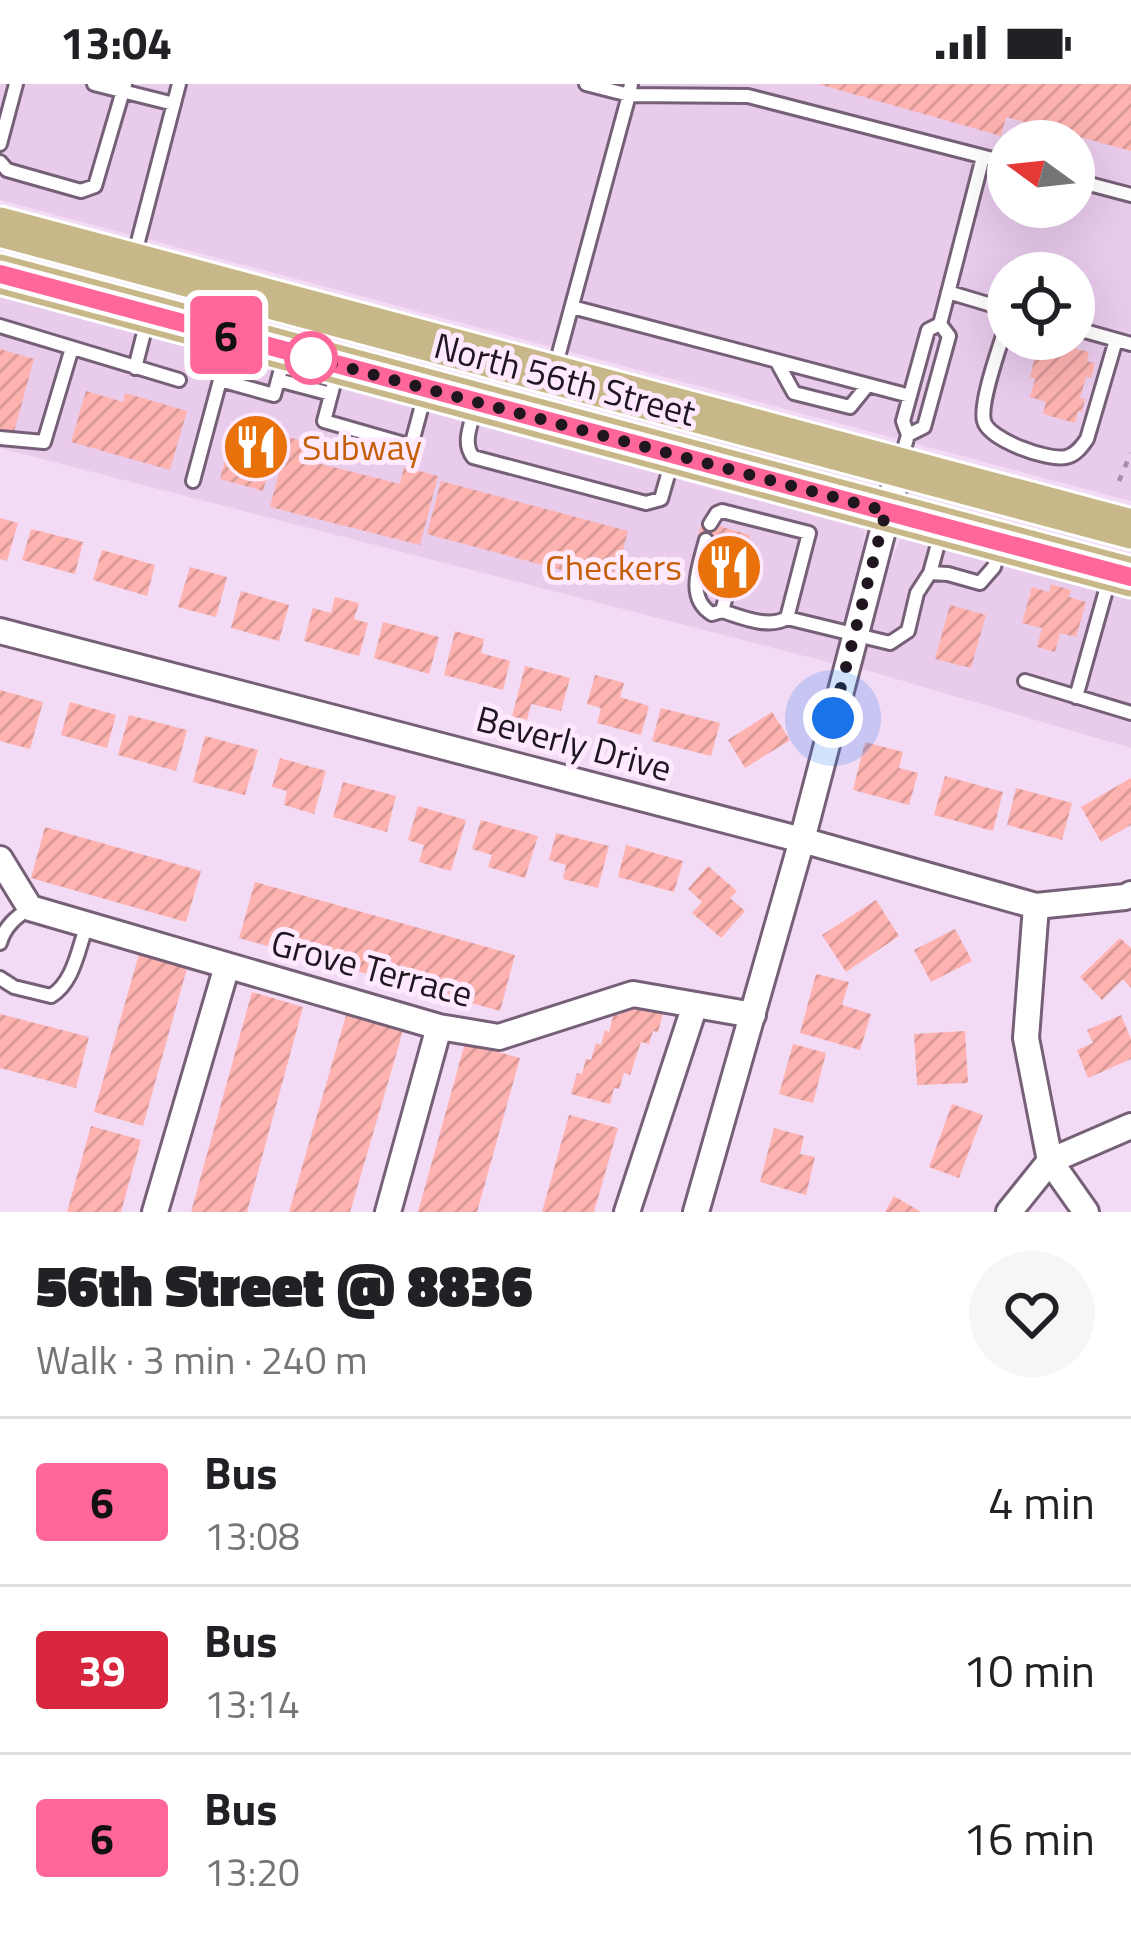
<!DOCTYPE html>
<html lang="en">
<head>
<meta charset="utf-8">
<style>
  :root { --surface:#fff; --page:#f6f6f6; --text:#202124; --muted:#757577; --line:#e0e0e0 }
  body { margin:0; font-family:"Titillium Web",sans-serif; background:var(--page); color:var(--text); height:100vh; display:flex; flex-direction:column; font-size:45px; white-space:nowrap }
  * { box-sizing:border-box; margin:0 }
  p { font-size:39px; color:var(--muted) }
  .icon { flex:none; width:66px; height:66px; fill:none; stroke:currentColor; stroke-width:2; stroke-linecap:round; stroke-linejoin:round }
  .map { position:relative; height:1128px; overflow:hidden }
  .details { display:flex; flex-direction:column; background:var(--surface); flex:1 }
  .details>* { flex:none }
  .badge { padding:0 24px; border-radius:9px; font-size:42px; line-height:78px }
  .needle { width:78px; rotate:285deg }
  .tools { position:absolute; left:987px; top:36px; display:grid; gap:24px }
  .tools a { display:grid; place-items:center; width:108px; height:108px; border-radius:50%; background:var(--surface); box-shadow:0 12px 48px #0002; font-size:60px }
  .you { position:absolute; width:60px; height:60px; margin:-30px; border:9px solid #fff; border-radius:50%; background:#1a73e8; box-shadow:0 0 0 18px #1a73e833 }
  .map>.badge { position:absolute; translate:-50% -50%; box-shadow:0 0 0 6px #fff }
  .round { display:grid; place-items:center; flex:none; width:126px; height:126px; border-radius:63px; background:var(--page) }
  .head { display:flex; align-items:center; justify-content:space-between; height:204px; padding:0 36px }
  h1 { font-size:57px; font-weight:800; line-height:90px }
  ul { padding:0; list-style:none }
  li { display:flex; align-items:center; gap:36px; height:168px; padding:0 36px; border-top:3px solid var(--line) }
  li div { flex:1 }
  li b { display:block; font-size:45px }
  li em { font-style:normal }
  li .badge { min-width:132px; font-weight:700; text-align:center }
  .status { display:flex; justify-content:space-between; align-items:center; height:84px; padding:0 60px; background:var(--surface); direction:ltr }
  .status svg { height:33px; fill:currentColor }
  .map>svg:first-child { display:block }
</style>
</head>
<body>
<div class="status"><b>13:04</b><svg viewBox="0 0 49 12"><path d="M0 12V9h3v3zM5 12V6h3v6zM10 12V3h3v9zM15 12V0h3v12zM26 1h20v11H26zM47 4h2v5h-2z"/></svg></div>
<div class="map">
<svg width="1131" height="1128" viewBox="0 0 1131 1128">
  <defs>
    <pattern id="building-hatch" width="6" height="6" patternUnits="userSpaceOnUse" patternTransform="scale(3)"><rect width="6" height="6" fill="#feb3b0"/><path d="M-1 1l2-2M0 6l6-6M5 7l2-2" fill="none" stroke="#d99997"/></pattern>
  </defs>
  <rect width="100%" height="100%" fill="#f3daf5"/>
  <path fill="#e9cbec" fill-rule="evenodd" d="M0,0H1131V417L0,116ZM1008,57H1074V123H1008ZM1008,189H1074V255H1008Z
    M0,207L862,441L865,446L859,488L832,579L0,364Z
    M919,445L1131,503V664L859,584L894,469L902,453Z"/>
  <path fill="url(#building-hatch)" d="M818,0H1131V67L1006,33L1001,52Z
    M1063,255L1078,259L1076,265L1089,268L1087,277L1095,279L1091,294L1086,293L1080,314L1085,315L1082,328L1078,327L1075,339L1043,330L1046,318L1030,313L1035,295L1030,293L1035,272L1040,273L1045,256L1061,261Z
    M0,265L34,275L13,352L0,349Z
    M86,307L123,318L125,309L187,327L170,386L71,358Z
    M234,345L277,357L263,407L220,395Z
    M288,353L321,362L317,379L400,400L404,383L438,392L420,461L270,423Z
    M441,397L628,447L614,500L427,450Z
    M0,434L18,439L7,477L0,475Z
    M702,437L750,451L746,466L730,462L719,500L701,495L712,457L698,453Z
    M31,445L83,458L75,490L22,476Z
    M102,466L155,481L147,512L93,496Z
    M190,483L227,493L216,533L178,523Z
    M1051,500L1071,506L1069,513L1086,518L1076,553L1060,549L1055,568L1037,563L1042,544L1022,539L1032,503L1049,508Z
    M241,507L289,521L279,557L231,544Z
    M335,513L359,519L354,535L368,539L359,572L304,557L313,524L331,529Z
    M950,521L986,531L971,584L935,575Z
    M383,538L439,553L429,590L374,574Z
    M455,547L484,555L481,569L510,577L503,606L444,591Z
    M525,582L570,594L561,627L531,620L527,636L512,633Z
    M595,591L624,599L620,613L649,622L641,651L597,639L601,624L587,620Z
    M0,606L43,618L30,665L0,657Z
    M70,618L116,631L107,664L61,651Z
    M661,624L720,639L711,672L652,657Z
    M772,628L790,656L745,684L728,656Z
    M129,631L187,646L176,687L118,671Z
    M205,652L258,666L245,711L193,698Z
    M865,658L903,668L899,684L918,689L909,721L853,706Z
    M280,674L326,687L314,730L284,721L287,707L272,703Z
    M945,692L1003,708L993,747L934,731Z
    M1131,694V741L1101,758L1081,723Z
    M343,698L396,712L387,748L333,733Z
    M1016,704L1072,719L1062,756L1007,741Z
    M418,722L466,736L451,787L419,778L424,761L408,756Z
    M481,736L538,752L525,794L488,783L492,771L472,765Z
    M45,743L201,787L186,838L31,794Z
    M556,749L609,762L598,804L563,795L566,781L549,776Z
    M626,761L683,777L674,808L618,793Z
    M708,782L737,807L730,814L745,827L721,854L692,829L702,818L688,805Z
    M255,798L515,871L500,927L239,854Z
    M876,816L899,852L846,888L822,851Z
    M955,845L972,877L931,898L914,866Z
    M1120,854L1131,864V904L1123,895L1102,916L1080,893Z
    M139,870L187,884L143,1042L94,1028Z
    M816,890L849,898L842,921L871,930L860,966L800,949Z
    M252,908L303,923L247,1128H191Z
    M624,916L664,926L658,948L653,947L649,960L641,958L630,991L624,989L619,1005L614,1004L610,1020L571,1010L577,989L582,990L586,975L591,976L596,959L601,961L605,946L609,948L614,930L619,932Z
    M347,928L403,944L399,961L350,1128H289Z
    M0,930L89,953L76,1004L0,984Z
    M1121,931L1131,955V975L1088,994L1077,966L1093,959L1087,946Z
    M965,947L968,999L917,1001L914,950Z
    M465,959L520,974L477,1128H418Z
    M793,960L826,969L813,1019L779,1010Z
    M952,1020L983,1031L959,1094L929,1083Z
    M569,1031L618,1044L594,1128H542Z
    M91,1042L141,1056L121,1128H67Z
    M774,1044L804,1052L800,1070L815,1073L806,1111L760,1098Z
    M894,1112L921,1128H885Z"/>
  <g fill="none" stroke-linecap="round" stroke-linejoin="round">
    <g stroke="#766078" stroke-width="18">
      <path id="service" d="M94,0L174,20
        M586,0L629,11L631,0
        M0,60L16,0
        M0,78L7,86L81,107L95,102L125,0
        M1074,96L1131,111
        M134,173L179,0
        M948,208L1008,226
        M572,223L910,312
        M1008,236C1002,257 979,318 984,337C989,356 1048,377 1066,373C1076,371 1082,362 1087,355L1116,256
        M0,242L179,296
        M1074,244L1131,260
        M777,278L794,309L850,323L867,302
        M135,284L148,233
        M555,284L629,11L748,12L1008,79
        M337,288L324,337L411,362L425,310
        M220,296L274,311L284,274
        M278,296L331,310
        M475,324C471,341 462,359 473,373L646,419L661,415L672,377
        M908,351L924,343L949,252L940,240L983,73
        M0,354L44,358L72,264
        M901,376L908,351L903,337L928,246L940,240
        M193,397L230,259
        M710,440L717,429L722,427L809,449L787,534L890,559L908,547L917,509L930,489L941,449
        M706,456C700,480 685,514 712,530L722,527
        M739,464L722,527C741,533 768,545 787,534
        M930,489L948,490L980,499L994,483L1000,461
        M1025,597L1131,629
        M1076,613L1110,492
        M0,859C5,842 16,833 30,824
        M0,894L14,903L51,912C74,898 78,865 87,841"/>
    </g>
    <g stroke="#766078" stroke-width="30">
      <path id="minor" d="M0,547L802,756L1036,822L1125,813L1131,810
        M0,775L30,824L439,943L499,953L633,910L753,931
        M1036,822L1026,954L1050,1077L1086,1128
        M155,1128L227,882
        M388,1128L439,943
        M627,1128L695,921
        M696,1128L802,756L899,385
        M1009,1128L1050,1077L1131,1042"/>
    </g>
    <g stroke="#fff" stroke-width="45">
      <path id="primary" d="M0,143L1131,445
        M0,190L1131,493"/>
    </g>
    <path stroke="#a390a5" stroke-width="4.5" stroke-dasharray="6 9" stroke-linecap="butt" d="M1119,397L1131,369"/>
    <use href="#service" stroke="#fff" stroke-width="12"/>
    <use href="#minor" stroke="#fff" stroke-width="24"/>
    <use href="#primary" stroke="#c8b889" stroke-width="39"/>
  </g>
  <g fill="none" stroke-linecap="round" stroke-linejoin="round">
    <g stroke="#fff" stroke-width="27">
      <path id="line" d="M0,190L1131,493"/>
    </g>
    <use href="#line" stroke="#f69" stroke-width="18"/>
    <path stroke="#1f1620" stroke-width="12" stroke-dasharray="0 21.6" d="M311,274L886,427L833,634"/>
  </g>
  <defs>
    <g id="restaurant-disc" transform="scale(3.45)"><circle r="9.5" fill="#e8710a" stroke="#fee9ff"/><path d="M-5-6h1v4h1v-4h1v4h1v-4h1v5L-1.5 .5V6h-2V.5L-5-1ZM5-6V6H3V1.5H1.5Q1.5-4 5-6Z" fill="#fff"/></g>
  </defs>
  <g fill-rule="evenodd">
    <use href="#restaurant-disc" x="256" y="363"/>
    <use href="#restaurant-disc" x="729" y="483"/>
  </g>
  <circle fill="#fff" stroke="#f69" stroke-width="6" cx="311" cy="274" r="24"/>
  <g text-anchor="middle" stroke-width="10" stroke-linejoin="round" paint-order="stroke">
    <g font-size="36" fill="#1f1620" stroke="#fee9ff">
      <text transform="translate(565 295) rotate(15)" y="13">North 56th Street</text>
      <text transform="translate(574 659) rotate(15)" y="13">Beverly Drive</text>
      <text transform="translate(372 884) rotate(15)" y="13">Grove Terrace</text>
    </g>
    <g font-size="36" fill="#c56008" stroke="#fee9ff" text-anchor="start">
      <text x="302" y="376">Subway</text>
      <text x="682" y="496" text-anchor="end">Checkers</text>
    </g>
  </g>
</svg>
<div class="tools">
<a><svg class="needle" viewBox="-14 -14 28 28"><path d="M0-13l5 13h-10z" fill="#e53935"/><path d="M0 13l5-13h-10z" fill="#757577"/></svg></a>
<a><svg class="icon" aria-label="locate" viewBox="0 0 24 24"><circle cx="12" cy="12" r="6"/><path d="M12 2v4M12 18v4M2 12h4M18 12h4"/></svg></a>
</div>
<div class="you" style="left:833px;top:634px"></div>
<b class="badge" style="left:226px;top:251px;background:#f69;color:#111">6</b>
</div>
<section class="details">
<div class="head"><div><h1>56th Street @ 8836</h1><p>Walk · 3 min · 240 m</p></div><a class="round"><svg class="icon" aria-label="heart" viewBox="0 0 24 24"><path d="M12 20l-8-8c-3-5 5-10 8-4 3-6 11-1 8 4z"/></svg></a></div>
<ul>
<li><span class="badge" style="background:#f69;color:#111">6</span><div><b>Bus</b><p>13:08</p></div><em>4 min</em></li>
<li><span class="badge" style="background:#d7263d;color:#fff">39</span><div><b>Bus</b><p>13:14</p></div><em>10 min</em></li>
<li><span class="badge" style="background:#f69;color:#111">6</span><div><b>Bus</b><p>13:20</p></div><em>16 min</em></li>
</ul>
</section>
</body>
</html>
